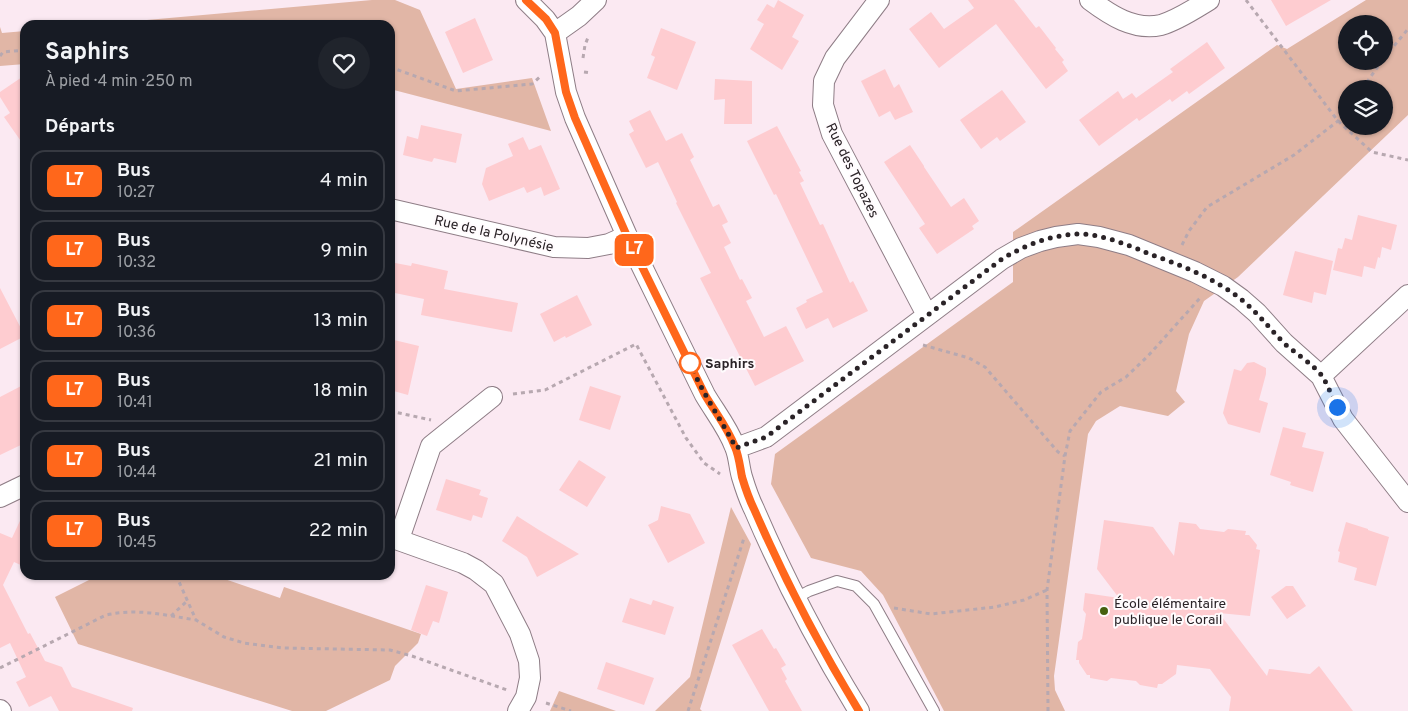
<!DOCTYPE html>
<html lang="fr">
<head>
<meta charset="utf-8">
<style>
  :root { --surface:#171b24; --page:#20242c; --text:#f1f3f6; --muted:#9ea1a6; --line:#363941 }
  body { margin:0; font-family:Overpass,sans-serif; background:var(--page); color:var(--text); height:100vh; display:flex; flex-direction:column; font-size:19px; white-space:nowrap }
  * { box-sizing:border-box; margin:0 }
  p { font-size:16px; color:var(--muted) }
  .icon { flex:none; width:28px; height:28px; fill:none; stroke:currentColor; stroke-width:2; stroke-linecap:round; stroke-linejoin:round }
  .map { position:relative; flex:1; overflow:hidden }
  .panel { position:absolute; left:20px; top:20px; width:375px; height:560px; display:flex; flex-direction:column; background:var(--surface); border-radius:15px; box-shadow:0 1px 4px #0004 }
  .panel>* { flex:none }
  .badge { padding:0 10px; border-radius:8px; font-size:18px; line-height:32px }
  .buttons { position:absolute; left:1338px; top:15px; display:grid; gap:10px }
  .buttons a { display:grid; place-items:center; width:55px; height:55px; border-radius:50%; background:var(--surface); box-shadow:0 1px 4px #0004; font-size:25px }
  .you { position:absolute; width:25px; height:25px; margin:-12px; border:4px solid #fff; border-radius:50%; background:#1a73e8; box-shadow:0 0 0 8px #1a73e833 }
  .map>.badge { position:absolute; translate:-50% -50%; box-shadow:0 0 0 2px #fff }
  h2 { padding:0 25px; font-size:19px; line-height:45px }
  .round { display:grid; place-items:center; flex:none; width:52px; height:52px; border-radius:26px; background:var(--page) }
  .overview { display:flex; align-items:center; justify-content:space-between; height:85px; padding:0 25px }
  h1 { font-size:24px; font-weight:700; line-height:38px }
  ul { padding:0; list-style:none }
  li { display:flex; align-items:center; gap:15px; height:62px; margin:0 10px 8px; padding:0 15px; border:2px solid var(--line); border-radius:15px }
  li div { flex:1 }
  li b { display:block; font-size:19px }
  li em { font-style:normal }
  li .badge { min-width:55px; font-weight:700; text-align:center }
  .map>svg:first-child { display:block }
</style>
</head>
<body>
<div class="map">
<svg width="1408" height="711" viewBox="0 0 1408 711">
  <rect width="100%" height="100%" fill="#fbe9f2"/>
  <path fill="#e1b6a6" fill-rule="evenodd" d="M372,0H395L420,10L456,89L532,78L551,131L390,89V25H91Z
    M1366,0H1408V115L1238,277L1204,301L1189,334L1176,391L1185,402L1168,416L1120,406L1096,421L1088,434L1054,676L1055,690L1065,711H944L883,595L861,571L811,558L771,484L775,454L1013,282V232L1277,45L1287,49ZM1346,24H1384V61H1346ZM1346,89H1384V126H1346Z
    M0,27L2,33L25,31V64L0,66Z
    M731,507L751,544L700,709L702,711H655L690,677Z
    M99,575H213L280,598L284,587L421,634L418,643L395,666L390,680L326,711H292L78,644L55,597Z
    M559,691L616,711H550Z"/>
  <path fill="#feccd0" d="M778,0L804,15L792,37L799,41L782,70L750,49L764,24L757,20L767,4L774,8Z
    M968,0H1014L1036,28L1039,26L1056,48L1055,49L1064,60L1062,62L1068,71L1046,89L996,24L939,68L909,29L931,12L944,29L974,8Z
    M1271,0H1331L1286,26Z
    M475,18L493,60L463,73L445,32Z
    M661,28L696,42L677,90L647,78L655,57L651,55Z
    M1207,42L1225,68L1189,94L1187,91L1172,102L1170,99L1139,121L1137,118L1099,146L1079,120L1118,91L1123,99L1132,93L1136,98L1173,72L1170,69Z
    M885,69L894,88L899,84L913,112L895,120L890,111L879,117L861,81Z
    M25,75V147L4,117L10,113L0,97V92Z
    M715,79L752,81V124H724L725,99L714,100Z
    M1002,90L1026,122L1000,141L997,137L981,149L960,120Z
    M650,110L666,141L682,133L694,157L690,160L713,207L719,204L728,222L722,225L731,243L724,247L740,280L742,279L752,298L746,301L764,337L786,326L804,361L755,386L700,278L711,273L676,203L677,202L658,162L646,168L629,134L634,131L629,121Z
    M421,125L462,134L456,163L434,158L432,162L403,155L407,136L418,139Z
    M777,126L801,171L799,172L804,181L800,183L820,225L823,224L850,283L853,281L868,311L833,328L828,318L806,329L796,308L807,302L806,300L823,292L776,194L774,195L747,141Z
    M523,137L529,150L541,145L560,189L544,196L541,187L527,193L524,187L489,201L482,184L486,168L513,156L508,144Z
    M910,145L924,166V167L951,207L964,198L979,221L972,226L974,229L937,254L919,228L925,224L884,162Z
    M1358,215L1397,225L1391,250L1382,247L1380,258L1378,257L1375,269L1364,266L1362,277L1333,270L1338,248L1342,249L1345,238L1352,240Z
    M1295,251L1333,261L1326,295L1314,292L1312,303L1283,295Z
    M390,262L411,266L412,263L448,271L444,289L518,303L512,332L421,315L424,299L390,292Z
    M0,288L25,336L0,349Z
    M577,295L592,325L566,338L565,336L554,342L540,314Z
    M390,339L419,346L408,395L390,390Z
    M1254,362L1266,368V374L1259,400L1268,403L1260,433L1228,424L1223,413L1234,369L1241,371L1247,363Z
    M25,384V443L0,455V397Z
    M590,386L621,396L610,430L579,420Z
    M1283,427L1306,433L1302,447L1324,452L1313,492L1290,485L1291,482L1270,475Z
    M579,460L606,477L587,507L559,490Z
    M446,479L481,490L479,495L488,498L482,518L473,515L471,521L436,510Z
    M661,506L690,514L705,543L668,563L648,525L658,520Z
    M25,510V567L14,562L3,585L28,634L30,633L45,661L62,667L72,687L133,708L132,711H59L51,696L29,707L16,682L26,677L10,643L0,648V533L12,538Z
    M517,516L539,530L579,554L537,577L527,557L502,541Z
    M1104,520L1153,527L1174,556L1179,522L1196,524L1200,529L1224,532L1228,529L1246,531L1245,535H1249L1257,545L1256,549L1260,550L1250,616L1219,613L1267,676L1269,669L1310,674L1319,666L1353,711H1229L1231,697L1210,669L1177,665L1176,674L1162,684H1158L1157,688L1140,685L1136,681L1111,678L1107,681L1090,678V675H1087L1079,663V660H1076L1078,642L1082,639L1086,614L1083,610L1085,593L1119,598L1097,569Z
    M1346,522L1368,529V530L1389,537L1376,586L1354,580L1357,568L1338,562L1340,552L1338,551Z
    M426,585L448,592L439,623L433,621L427,636L411,630Z
    M1286,586H1293L1306,606L1287,619L1271,597Z
    M630,598L651,605L653,600L674,607L665,635L622,622Z
    M762,629L774,649L776,648L786,665L781,668L787,679L785,681L802,711H769L732,645Z
    M606,662L654,678L644,705L597,689Z"/>
  <g fill="none" stroke-linecap="round" stroke-linejoin="round">
    <g stroke="#8e7d86" stroke-width="12">
      <path id="service" d="M796,598L809,591L837,581L856,586L874,604L934,711"/>
    </g>
    <g stroke="#8e7d86" stroke-width="22">
      <path id="minor" d="M526,0L545,19L555,33L566,92L575,118L627,236L705,395C715,412 728,428 735,447C739,456 739,467 742,477C745,487 749,499 754,509C784,579 819,646 859,711
        M879,0L835,58L824,81L823,105L832,134L927,315
        M1090,0C1110,15 1134,31 1161,25C1178,20 1194,9 1209,0
        M555,33L579,16L596,0
        M390,209L554,247L588,248L609,244L627,236
        M1321,376L1408,295
        M736,448L766,437L1002,259L1021,248L1040,241L1056,237L1078,234L1099,237L1129,245L1195,272L1223,286L1241,299L1257,313L1284,343L1321,376L1343,419L1408,502
        M0,497L25,485
        M390,537L463,563L476,570L494,584L520,634L529,661L530,678L526,697L518,711
        M399,539L431,446L492,397
        M0,710L1,711"/>
    </g>
    <path stroke="#b7a8b0" stroke-width="3" stroke-dasharray="4 4" stroke-linecap="butt" d="M1246,0L1338,121L1372,152L1408,160
      M0,56L3,52L25,50
      M583,58L585,45L589,35
      M1384,58L1408,29
      M390,67L456,91L532,84L541,76
      M584,72L591,73
      M1362,89L1382,61
      M1182,245L1189,231L1207,207L1294,155L1338,121L1346,110
      M923,345L969,358L985,367L1058,452L1065,456
      M513,394L545,390L636,344L686,438L704,463L720,474
      M390,411L431,420
      M176,575L196,620L224,637L244,643L283,648L390,650L412,656L507,690
      M894,608L931,614L995,607L1024,600L1047,590
      M171,616L187,601
      M0,668L106,615C138,608 164,615 196,620
      M546,703L571,711
      M688,711L744,538
      M1048,711L1047,590L1065,456L1070,431L1101,392L1126,377L1148,356L1200,298"/>
    <use href="#service" stroke="#fff" stroke-width="10"/>
    <use href="#minor" stroke="#fff" stroke-width="20"/>
  </g>
  <g fill="none" stroke-linecap="round" stroke-linejoin="round">
    <g stroke="#fff" stroke-width="11">
      <path id="line" d="M526,0L546,19L555,33L566,92L575,118L627,236L705,395C715,412 728,428 735,447C739,456 740,467 742,477C745,487 749,499 754,509C784,578 819,646 859,711"/>
    </g>
    <use href="#line" stroke="#ff671b" stroke-width="8"/>
    <path stroke="#2a2327" stroke-width="5" stroke-dasharray="0 9" d="M690,363C702,393 721,419 736,448L766,437L1002,259C1025,245 1051,235 1078,234C1101,234 1126,244 1147,253C1180,265 1215,278 1242,300C1258,313 1270,329 1285,344C1295,353 1315,366 1322,376C1328,385 1332,397 1337,407"/>
  </g>
  <circle fill="#fff" stroke="#ff671b" stroke-width="2.5" cx="690" cy="363" r="10"/>
  <circle fill="#46600e" stroke="#fffbfd" stroke-width="2" cx="1104" cy="611" r="5"/>
  <g text-anchor="middle" stroke-width="4" stroke-linejoin="round" paint-order="stroke">
    <g font-size="14" fill="#2a2327" stroke="#fffbfd">
      <text transform="translate(853 170) rotate(64)" y="5">Rue des Topazes</text>
      <text transform="translate(494 233) rotate(13)" y="5">Rue de la Polynésie</text>
    </g>
    <g font-size="14" font-weight="bold" fill="#2a2327" stroke="#fffbfd" text-anchor="start">
      <text x="705" y="368">Saphirs</text>
    </g>
    <g font-size="14" fill="#2a2327" stroke="#fffbfd" text-anchor="start">
      <text x="1114" y="608">École élémentaire<tspan x="1114" dy="16">publique le Corail</tspan></text>
    </g>
  </g>
</svg>
<div class="buttons">
<a><svg class="icon" aria-label="locate" viewBox="0 0 24 24"><circle cx="12" cy="12" r="6"/><path d="M12 2v4M12 18v4M2 12h4M18 12h4"/></svg></a>
<a><svg class="icon" aria-label="layers" viewBox="0 0 24 24"><path d="M12 4l9 5-9 5-9-5zM3 14l9 5 9-5"/></svg></a>
</div>
<div class="you" style="left:1337px;top:407px"></div>
<b class="badge" style="left:634px;top:250px;background:#ff671b;color:#fff">L7</b>
<section class="panel">
<div class="overview"><div><h1>Saphirs</h1><p>À pied · 4 min · 250 m</p></div><a class="round"><svg class="icon" aria-label="heart" viewBox="0 0 24 24"><path d="M12 20l-8-8c-3-5 5-10 8-4 3-6 11-1 8 4z"/></svg></a></div>
<h2>Départs</h2>
<ul>
<li><span class="badge" style="background:#ff671b;color:#fff">L7</span><div><b>Bus</b><p>10:27</p></div><em>4 min</em></li>
<li><span class="badge" style="background:#ff671b;color:#fff">L7</span><div><b>Bus</b><p>10:32</p></div><em>9 min</em></li>
<li><span class="badge" style="background:#ff671b;color:#fff">L7</span><div><b>Bus</b><p>10:36</p></div><em>13 min</em></li>
<li><span class="badge" style="background:#ff671b;color:#fff">L7</span><div><b>Bus</b><p>10:41</p></div><em>18 min</em></li>
<li><span class="badge" style="background:#ff671b;color:#fff">L7</span><div><b>Bus</b><p>10:44</p></div><em>21 min</em></li>
<li><span class="badge" style="background:#ff671b;color:#fff">L7</span><div><b>Bus</b><p>10:45</p></div><em>22 min</em></li>
</ul>
</section>
</div>
</body>
</html>
